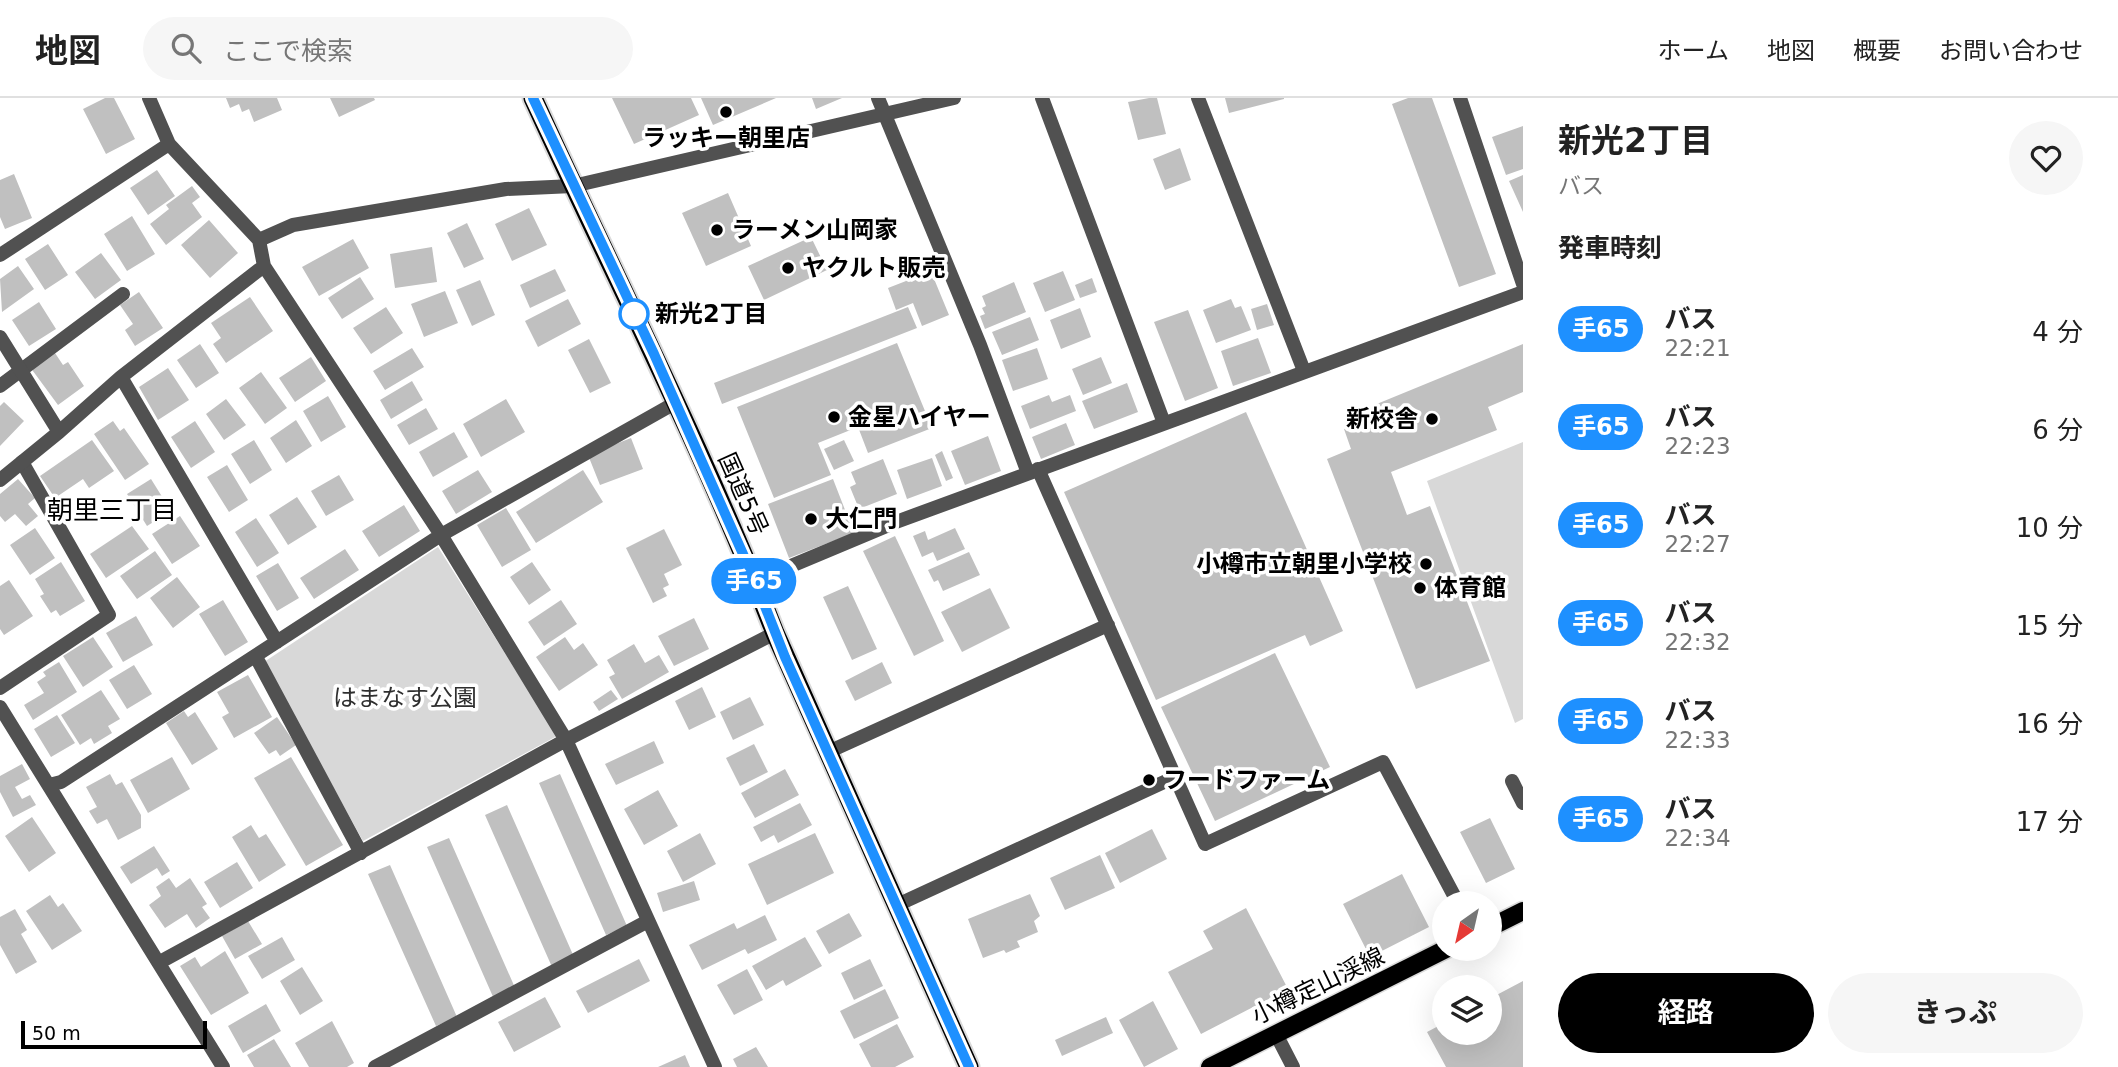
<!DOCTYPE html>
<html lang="ja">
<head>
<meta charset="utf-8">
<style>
  :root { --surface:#fff; --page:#f6f6f6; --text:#222; --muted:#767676; --line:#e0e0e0; --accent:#000 }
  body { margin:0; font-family:"DejaVu Sans","Noto Sans JP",sans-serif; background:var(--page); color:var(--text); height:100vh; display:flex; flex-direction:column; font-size:26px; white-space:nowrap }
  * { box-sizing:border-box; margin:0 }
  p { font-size:23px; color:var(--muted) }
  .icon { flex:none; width:38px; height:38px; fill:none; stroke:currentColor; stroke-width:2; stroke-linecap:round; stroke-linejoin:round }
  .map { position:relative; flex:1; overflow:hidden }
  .drawer { display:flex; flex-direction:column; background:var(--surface); width:595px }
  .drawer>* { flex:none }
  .badge { padding:0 14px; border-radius:23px; font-size:24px; line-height:46px }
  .needle { width:46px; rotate:214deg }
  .buttons { position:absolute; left:1432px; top:793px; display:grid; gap:14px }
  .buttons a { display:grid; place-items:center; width:70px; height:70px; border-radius:50%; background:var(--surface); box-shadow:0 7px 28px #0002; font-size:35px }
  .scale { position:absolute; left:21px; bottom:18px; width:186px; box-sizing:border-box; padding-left:7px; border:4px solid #000; border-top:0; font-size:19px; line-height:24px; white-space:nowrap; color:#000; -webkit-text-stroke:5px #fff; paint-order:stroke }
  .map>.badge { position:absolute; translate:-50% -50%; box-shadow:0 0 0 4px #fff }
  h2 { padding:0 35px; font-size:26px; line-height:63px }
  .round { display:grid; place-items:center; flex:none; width:74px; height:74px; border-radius:37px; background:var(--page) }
  .overview { display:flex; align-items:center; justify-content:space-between; height:119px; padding:0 35px }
  h1 { font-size:33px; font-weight:700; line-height:52px }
  .primary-button { display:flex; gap:14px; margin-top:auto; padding:14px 35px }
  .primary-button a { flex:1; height:80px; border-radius:42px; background:var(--accent); color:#fff; font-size:28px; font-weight:700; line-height:80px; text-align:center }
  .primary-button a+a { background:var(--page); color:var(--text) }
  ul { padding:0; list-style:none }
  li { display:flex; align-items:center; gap:21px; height:98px; padding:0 35px }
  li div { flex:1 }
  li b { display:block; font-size:26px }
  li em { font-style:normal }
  li .badge { min-width:77px; font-weight:700; text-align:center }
  header { display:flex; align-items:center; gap:42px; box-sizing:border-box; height:98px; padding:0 35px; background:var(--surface); border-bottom:2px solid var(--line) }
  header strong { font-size:33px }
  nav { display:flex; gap:38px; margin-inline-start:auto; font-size:24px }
  .search { width:490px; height:63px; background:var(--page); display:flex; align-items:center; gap:18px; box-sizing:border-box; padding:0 24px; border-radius:38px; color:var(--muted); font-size:26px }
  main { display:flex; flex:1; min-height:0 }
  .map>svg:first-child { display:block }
</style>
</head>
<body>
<header>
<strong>地図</strong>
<div class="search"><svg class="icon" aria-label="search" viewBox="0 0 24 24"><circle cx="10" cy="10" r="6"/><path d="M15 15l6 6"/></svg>ここで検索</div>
<nav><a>ホーム</a><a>地図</a><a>概要</a><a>お問い合わせ</a></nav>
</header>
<main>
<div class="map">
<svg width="1523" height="969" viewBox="0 0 1523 969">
  <rect width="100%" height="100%" fill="#fff"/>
  <path fill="#d8d8d8" d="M1523,344V621L1515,625L1427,383Z
    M438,449L557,638L363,743L264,564Z"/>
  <path fill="#c0c0c0" d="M105,0H114L135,41L106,56L83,11Z
    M226,0H277L282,12L254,24L249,11L242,14L239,6L230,10Z
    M330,0H374L375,2L339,19Z
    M612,0H691L699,17L634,46Z
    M701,0H776L713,27Z
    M812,0H842L816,11Z
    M1149,0H1157L1166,36L1138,42L1128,4Z
    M1225,0H1284V1L1229,15Z
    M1408,0H1432L1496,176L1459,189L1392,6Z
    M1523,28V71L1506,77L1492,39Z
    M1180,50L1191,82L1165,92L1153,61Z
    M157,72L175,98L148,117L130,90Z
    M14,76L32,120L5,131L0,119V82Z
    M1523,77V114L1509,83Z
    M192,88L200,99L192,105L202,119L166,147L150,126L169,111L166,107Z
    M728,95L751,148L706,168L682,115Z
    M529,110L547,147L512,163L495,126Z
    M132,118L155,156L127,173L104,136Z
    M209,122L238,155L210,180L181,147Z
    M467,125L484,161L464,170L447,135Z
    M811,139L827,172L764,202L748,168Z
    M353,141L369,170L319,198L302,169Z
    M48,146L68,177L45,192L25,161Z
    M432,149L437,184L395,190L390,156Z
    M101,155L121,182L95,201L75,174Z
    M925,159L949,217L922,228L913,205L896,212L888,190L906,183L900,169Z
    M18,168L34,191L2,214L0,181Z
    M555,171L566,193L530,210L520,187Z
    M1063,173L1075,202L1045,214L1033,185Z
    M360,179L374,201L342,221L328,200Z
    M1092,180L1097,194L1080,200L1075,187Z
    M480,182L495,217L472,228L456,192Z
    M1014,184L1026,214L985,231L980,218L985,216L982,210L986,208L982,198Z
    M445,193L458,225L424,239L411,206Z
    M139,194L163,230L135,248L125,232L133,226L120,207Z
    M250,199L273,233L226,265L213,246L221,240L211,225Z
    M568,201L581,226L538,249L525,223Z
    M1231,201L1235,210L1241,208L1251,232L1216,245L1203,212Z
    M39,204L56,231L29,248L12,222Z
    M1267,206L1274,227L1257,232L1251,211Z
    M386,209L403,235L371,256L353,230Z
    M908,209L917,230L722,306L714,285Z
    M1080,210L1091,239L1061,251L1050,222Z
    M1188,212L1218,290L1185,303L1154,224Z
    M1030,219L1039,242L1002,257L992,234Z
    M1258,240L1271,275L1233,288L1221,253Z
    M589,241L611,285L590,295L568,252Z
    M897,245L932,330L868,355L858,329L818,345L831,377L774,400L737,309Z
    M200,246L219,275L196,290L177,262Z
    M1523,246V294L1488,309L1497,332L1391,374L1407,417L1430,408L1490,563L1416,591L1327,361L1351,351L1344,331L1371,321L1367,310Z
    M412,250L424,269L385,292L373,273Z
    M1037,250L1048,281L1013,293L1002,262Z
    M53,252L63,267L68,264L84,288L58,307L30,269Z
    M311,259L326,283L295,304L279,280Z
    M1101,259L1112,285L1083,297L1072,271Z
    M168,270L189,302L158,322L139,289Z
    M261,274L287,310L265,326L239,290Z
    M412,283L423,302L391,321L380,302Z
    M1127,285L1138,314L1094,331L1082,303Z
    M1049,297L1052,304L1070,297L1076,313L1030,331L1021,308Z
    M328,298L346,329L321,344L303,313Z
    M226,301L246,327L224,342L206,316Z
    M506,301L525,334L481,359L463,326Z
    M4,304L24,323L0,348V308Z
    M426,310L438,331L409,347L397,327Z
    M1246,314L1343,533L1310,548L1305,537L1156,602L1064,394Z
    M296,322L312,348L286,365L270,340Z
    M113,323L120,333L124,330L149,366L125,382L94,336Z
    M195,323L215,354L191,370L171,339Z
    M1066,325L1075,347L1041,361L1032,339Z
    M454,334L468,359L433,379L419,354Z
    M988,338L1001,373L965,387L951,353Z
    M631,340L643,371L600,387L588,357Z
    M92,342L114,373L89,390L83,381L55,400L40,378Z
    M254,342L272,372L250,386L231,356Z
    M844,342L854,363L834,372L824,351Z
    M942,353L953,380L946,383L935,357Z
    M932,360L942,388L907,401L897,372Z
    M883,361L897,396L859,411L850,389L856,386L851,374Z
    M227,367L248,402L229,414L207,379Z
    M478,372L492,394L456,416L442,393Z
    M583,372L603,404L536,445L516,414Z
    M339,377L354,402L326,418L311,393Z
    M18,381L35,400L28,406L38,418L26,428L15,416L5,424L0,418V396Z
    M151,381L171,413L147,428L127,396Z
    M833,381L854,435L789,460L768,406Z
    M297,399L317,429L288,447L269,417Z
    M404,407L420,433L379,459L362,433Z
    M506,410L531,452L502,469L477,427Z
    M180,418L200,448L172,466L152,436Z
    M256,420L279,455L257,469L235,434Z
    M132,428L149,451L106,480L90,456Z
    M35,430L55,460L30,477L10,447Z
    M955,430L965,451L937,463L933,454L922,459L913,438L925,433L928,442Z
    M664,431L682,467L664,476L669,487L663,490L667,498L653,505L626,450Z
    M895,438L944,543L914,558L863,453Z
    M345,451L359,472L314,501L300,480Z
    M155,453L172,477L137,501L120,478Z
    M969,454L980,477L943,493L938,482L934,484L928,472Z
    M61,464L85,503L60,518L56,512L51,515L40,498L44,496L35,481Z
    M532,464L551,492L529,507L510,479Z
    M278,465L299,500L277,513L256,478Z
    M177,479L200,509L173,530L150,500Z
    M9,482L33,518L4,537L0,531V488Z
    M848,488L877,551L852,562L823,499Z
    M990,490L1010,530L962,554L941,514Z
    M223,502L248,544L225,558L199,516Z
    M561,502L577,526L544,548L528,524Z
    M136,518L153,547L123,564L106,535Z
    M694,520L709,551L674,568L658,538Z
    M93,539L113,569L83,589L63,558Z
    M565,539L574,552L583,545L598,567L559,593L536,559Z
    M634,546L645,565L659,557L669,574L622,601L609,579L615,576L607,562Z
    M1275,555L1330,669L1215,723L1161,609Z
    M59,564L77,594L33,622L24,607L44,595L37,584L46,578L43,574Z
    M882,564L892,585L855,603L845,583Z
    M134,567L152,596L127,611L109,582Z
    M248,577L272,619L234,640L222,619L229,615L217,594Z
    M702,589L716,619L689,632L675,603Z
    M101,592L120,621L108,628L112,635L94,646L91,640L80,647L61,617Z
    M611,592L618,601L599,613L593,604Z
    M750,599L764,627L733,642L720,614Z
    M184,613L188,619L195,614L218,651L192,667L166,625Z
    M57,617L75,645L51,659L34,631Z
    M277,619L296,647L280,658L276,652L269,656L254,635Z
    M654,643L664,665L616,687L605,666Z
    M754,646L768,674L740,688L726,660Z
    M172,659L190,691L148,715L130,682Z
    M291,659L343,747L306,768L254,680Z
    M22,666L30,681L15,689L22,701L30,697L36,707L13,719L0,694V678Z
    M785,671L799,697L755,720L741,695Z
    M110,676L116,687L122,684L141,717V730L118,742L107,721L97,726L89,713L97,709L86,689Z
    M560,676L627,828L606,837L539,685Z
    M658,692L678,728L644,747L624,711Z
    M800,705L812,727L778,745L774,737L761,744L753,729Z
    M507,707L574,859L552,869L485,717Z
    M32,719L56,755L29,774L5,738Z
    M1490,720L1515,771L1486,785L1460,734Z
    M251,727L259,740L266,736L286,767L259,784L232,739Z
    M1152,731L1167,761L1120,785L1105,755Z
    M700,735L716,766L683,784L667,753Z
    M815,735L834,775L767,807L748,766Z
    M449,740L516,892L494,901L427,749Z
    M154,748L170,773L162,778L157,770L131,786L120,769Z
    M1100,757L1115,790L1065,812L1050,780Z
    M237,764L253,790L220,810L204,784Z
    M390,767L457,919L436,928L368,776Z
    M1402,776L1429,829L1370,859L1343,806Z
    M169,780L176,790L190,780L207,806L202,809L210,820L196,830L187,816L165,830L149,807L161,798L156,789Z
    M694,783L700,802L663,814L657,795Z
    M1030,796L1040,818L1034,823L1038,834L1017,843L1020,849L1006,855L1004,852L983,860L968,821Z
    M50,797L58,809L63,805L82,833L52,852L26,813Z
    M1246,810L1288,891L1201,936L1168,874L1213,851L1203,833Z
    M15,811L27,832L21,836L37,864L16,876L0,847V819Z
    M849,815L862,838L829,856L816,833Z
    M765,817L777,842L748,856L745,851L702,872L689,847L734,825L737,831Z
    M248,823L262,846L235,861L222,838Z
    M282,839L295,862L262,881L248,858Z
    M805,839L822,868L786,888L783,882L766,892L752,868Z
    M225,853L249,895L211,917L180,868L195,859L201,869Z
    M639,861L650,883L588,915L576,893Z
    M870,861L883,888L854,902L841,875Z
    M302,869L323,903L300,917L280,883Z
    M747,871L763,902L734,917L717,887Z
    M1523,883V969H1446L1427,934L1444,925V934H1489V901Z
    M885,891L899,920L854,941L840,913Z
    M545,899L561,929L514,954L498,924Z
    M1153,903L1178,951L1144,969L1119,922Z
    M266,906L281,933L243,955L228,928Z
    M1106,919L1113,935L1062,958L1055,942Z
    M332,923L354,965L347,969H309L295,945Z
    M897,926L914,959L895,969H871L859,946Z
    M274,941L291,969H254L247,957Z
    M756,949L768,969H737L733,961Z
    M685,957L690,969H658Z"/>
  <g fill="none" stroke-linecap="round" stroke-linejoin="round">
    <g stroke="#dbdbdb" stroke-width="21">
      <path id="primary" d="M1489,830L1523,813
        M1210,969L1448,850"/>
    </g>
    <g stroke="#dbdbdb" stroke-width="23">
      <path id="trunk" d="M533,0C614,178 704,352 775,535L969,969"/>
    </g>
    <path stroke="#515151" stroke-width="14" d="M0,288L123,196
      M1038,371L1205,746L1383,664L1458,805
      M0,590L109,517L22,364
      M828,654L1108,527
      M897,807L1175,679"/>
    <path stroke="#515151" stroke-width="14" d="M149,0L169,46L259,142L264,168L441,437L566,642L715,969
      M878,0L980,247L1028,375
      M1042,0L1164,325
      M1198,0L1304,273
      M1460,0L1523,186
      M259,142L293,127L506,91L573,88L954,0
      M0,157L169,46
      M0,239L59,334
      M121,279L277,544
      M0,382L59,334L121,279L264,168
      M755,483L896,424L1523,194
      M256,559L361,755
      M0,609L223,969
      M1512,683L1523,705
      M49,687L61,684L441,437L675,305
      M160,864L566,642L775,535
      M1276,936L1293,969
      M375,969L648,823"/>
    <use href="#primary" stroke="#000" stroke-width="18"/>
    <use href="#trunk" stroke="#000" stroke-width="19"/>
  </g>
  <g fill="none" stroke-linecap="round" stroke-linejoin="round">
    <g stroke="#fff" stroke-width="16">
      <path id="line" d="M533,0L654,256L755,483L785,559L969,969"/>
    </g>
    <use href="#line" stroke="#1e90ff" stroke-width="10"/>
  </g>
  <g fill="#000" stroke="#fff" stroke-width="2.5">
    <circle cx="726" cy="14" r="7"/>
    <circle cx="717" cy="132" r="7"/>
    <circle cx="788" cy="170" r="7"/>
    <circle cx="834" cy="319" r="7"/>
    <circle cx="1432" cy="321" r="7"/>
    <circle cx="811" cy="421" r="7"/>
    <circle cx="1426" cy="466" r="7"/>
    <circle cx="1420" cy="490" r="7"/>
    <circle cx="1149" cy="682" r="7"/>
  </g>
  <circle fill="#fff" stroke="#1e90ff" stroke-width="3.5" cx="634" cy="216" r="14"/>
  <g text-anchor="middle" stroke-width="7" stroke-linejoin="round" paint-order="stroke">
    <g font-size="24" font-weight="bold" fill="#000" stroke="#fff" text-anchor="start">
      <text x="726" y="48" text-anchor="middle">ラッキー朝里店</text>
      <text x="731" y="140">ラーメン山岡家</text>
      <text x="802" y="178">ヤクルト販売</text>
      <text x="848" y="327">金星ハイヤー</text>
      <text x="1418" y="329" text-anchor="end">新校舎</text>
      <text x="825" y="429">大仁門</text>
      <text x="1412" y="474" text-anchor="end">小樽市立朝里小学校</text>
      <text x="1434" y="498">体育館</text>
      <text x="1163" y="690">フードファーム</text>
    </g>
    <g font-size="24" font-weight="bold" fill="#000" stroke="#fff" text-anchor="start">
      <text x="655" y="224">新光2丁目</text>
    </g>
    <g font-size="24" fill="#000" stroke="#fff">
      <text transform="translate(743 396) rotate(66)" y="8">国道5号</text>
      <text transform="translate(1318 888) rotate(-26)" y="8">小樽定山渓線</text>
    </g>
    <g font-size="24" fill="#2f2f2f" stroke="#fff">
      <text x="405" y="608">はまなす公園</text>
    </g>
    <g font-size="26" fill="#000" stroke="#fff">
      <text x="112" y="421">朝里三丁目</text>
    </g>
  </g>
</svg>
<div class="buttons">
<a><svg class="needle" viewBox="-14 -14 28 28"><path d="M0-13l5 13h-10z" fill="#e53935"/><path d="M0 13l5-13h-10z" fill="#767676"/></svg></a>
<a><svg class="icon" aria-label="layers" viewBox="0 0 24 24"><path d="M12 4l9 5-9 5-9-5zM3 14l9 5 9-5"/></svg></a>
</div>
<div class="scale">50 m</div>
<b class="badge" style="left:754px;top:483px;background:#1e90ff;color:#fff">手65</b>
</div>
<section class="drawer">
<div class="overview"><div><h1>新光2丁目</h1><p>バス</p></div><a class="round"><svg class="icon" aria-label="heart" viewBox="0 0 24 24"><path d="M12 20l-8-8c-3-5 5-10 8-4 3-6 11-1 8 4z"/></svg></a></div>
<h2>発車時刻</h2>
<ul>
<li><span class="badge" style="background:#1e90ff;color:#fff">手65</span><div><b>バス</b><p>22:21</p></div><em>4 分</em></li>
<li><span class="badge" style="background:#1e90ff;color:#fff">手65</span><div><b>バス</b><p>22:23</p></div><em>6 分</em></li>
<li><span class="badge" style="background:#1e90ff;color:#fff">手65</span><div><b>バス</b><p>22:27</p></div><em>10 分</em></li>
<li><span class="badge" style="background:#1e90ff;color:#fff">手65</span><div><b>バス</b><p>22:32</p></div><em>15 分</em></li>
<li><span class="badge" style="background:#1e90ff;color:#fff">手65</span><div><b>バス</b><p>22:33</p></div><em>16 分</em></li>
<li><span class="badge" style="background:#1e90ff;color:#fff">手65</span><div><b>バス</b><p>22:34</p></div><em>17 分</em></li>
</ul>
<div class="primary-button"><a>経路</a><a>きっぷ</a></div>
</section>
</main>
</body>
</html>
